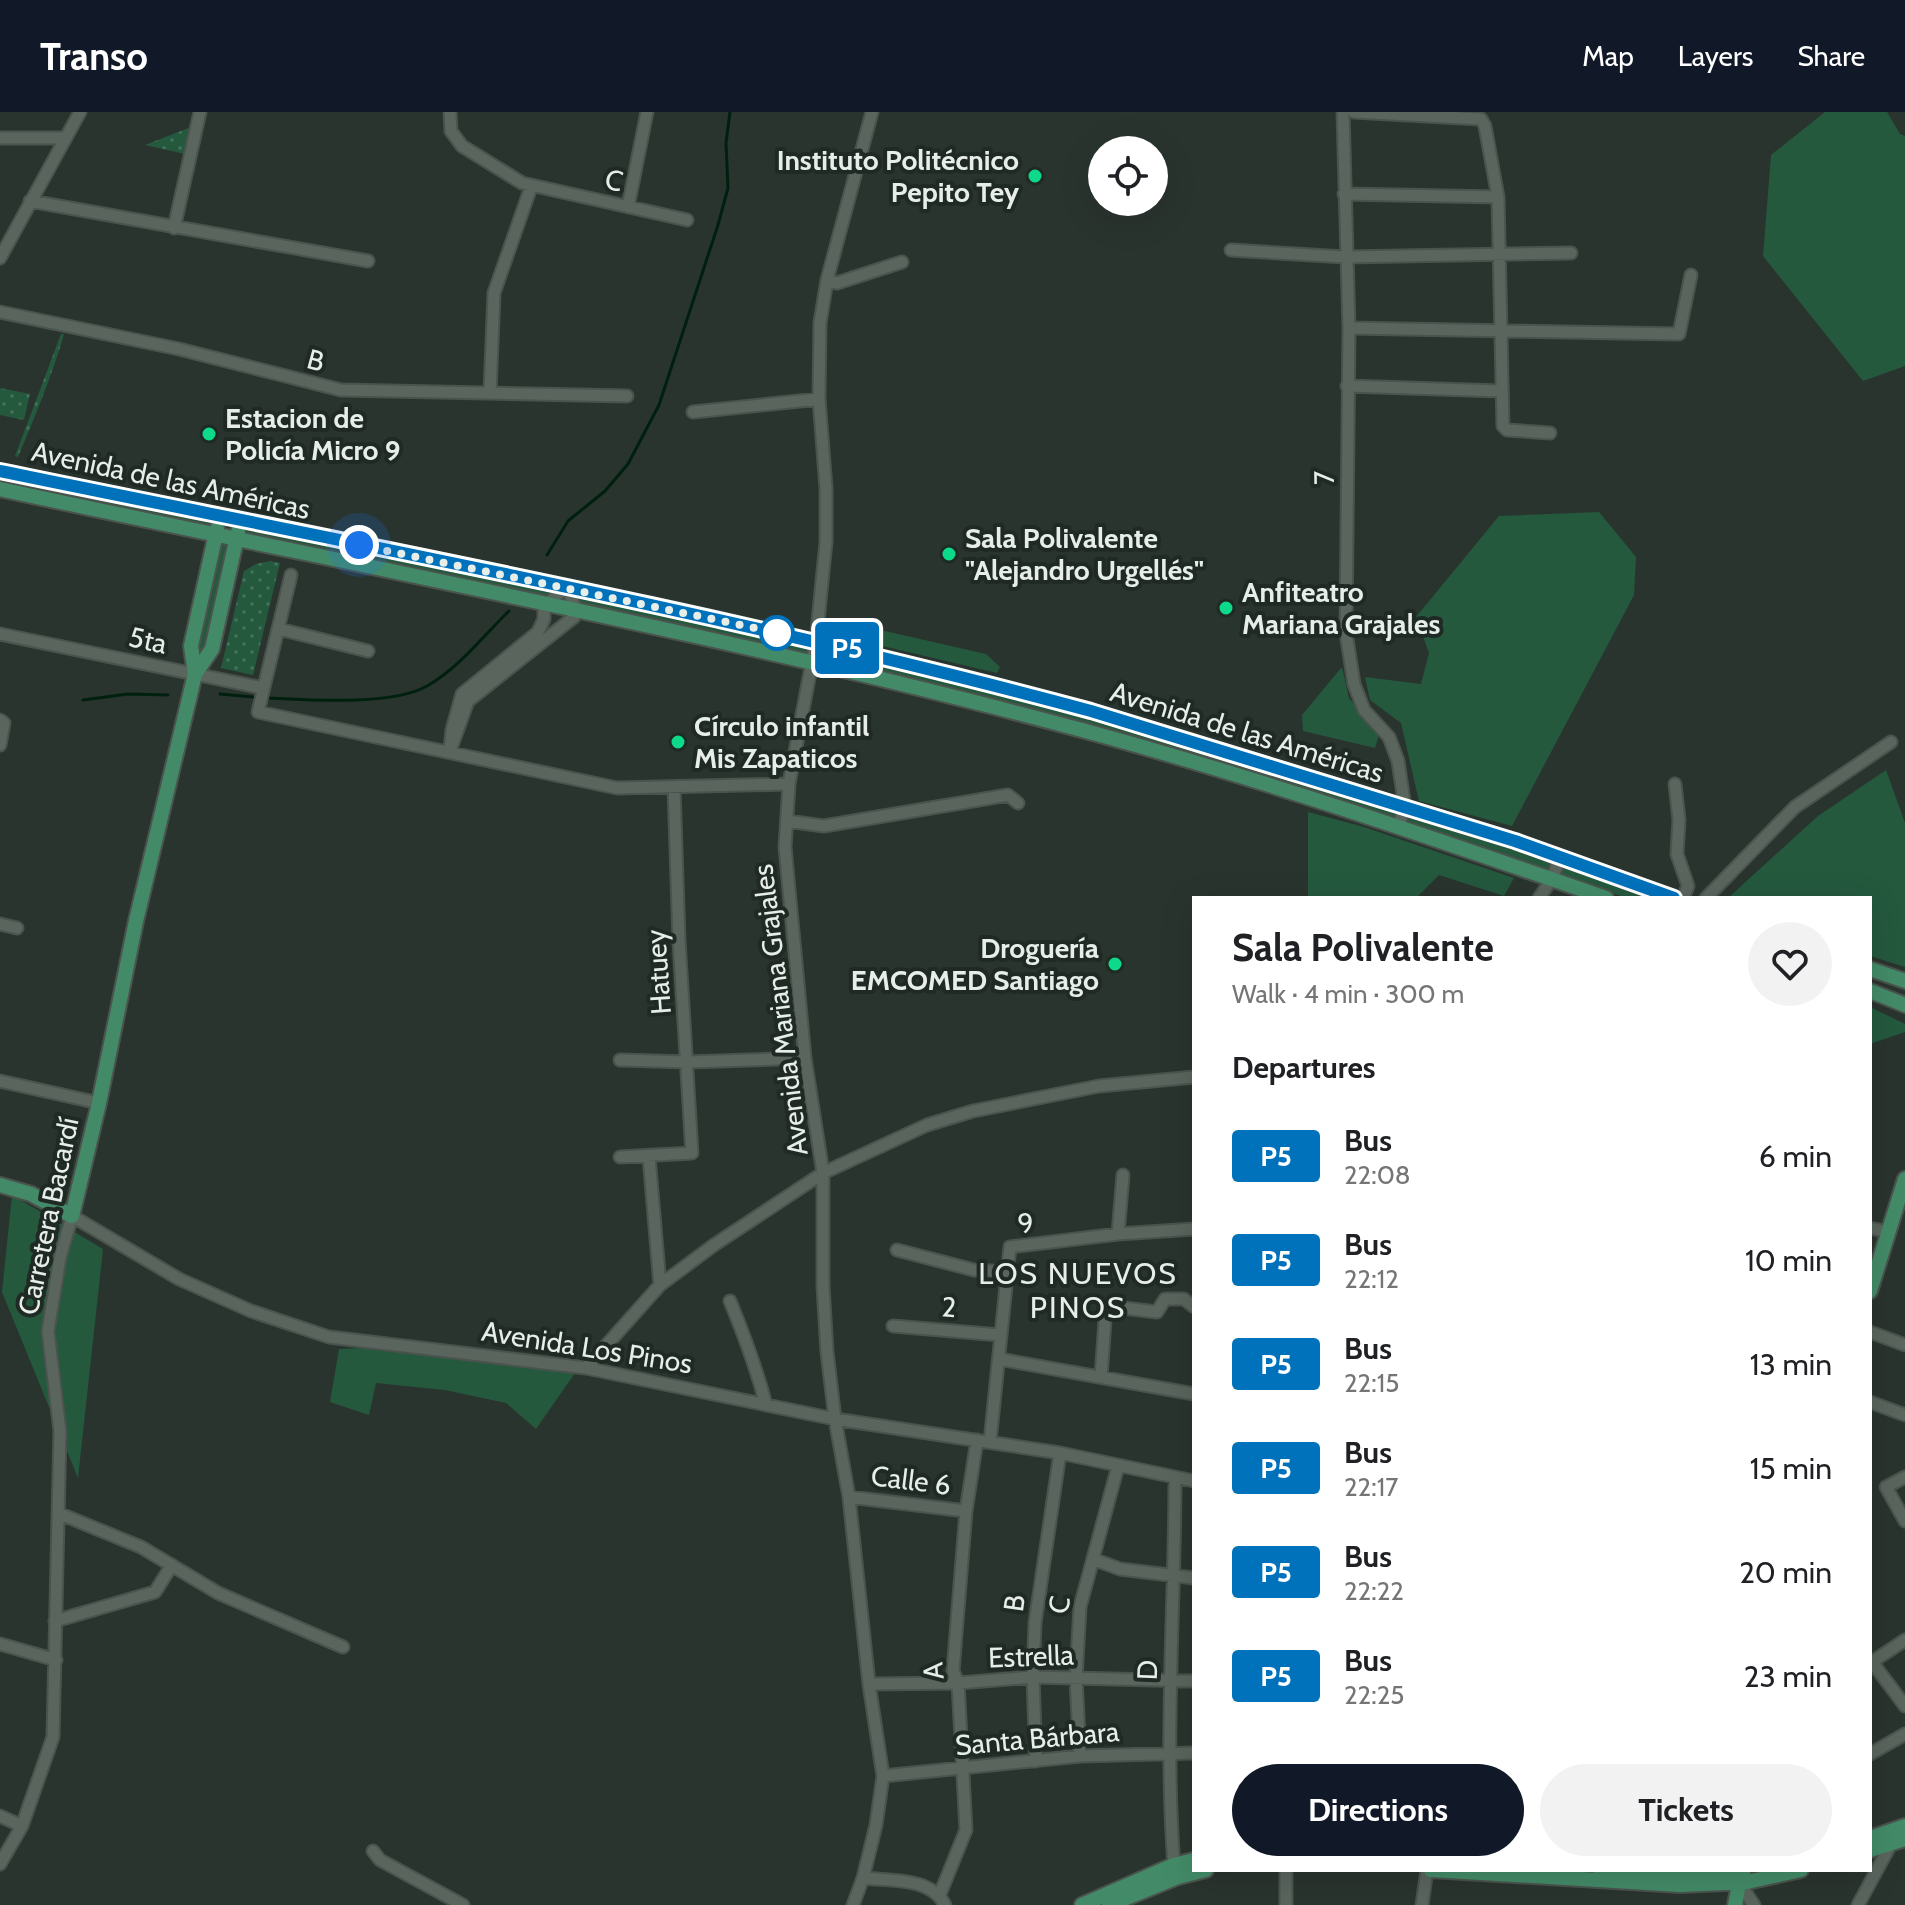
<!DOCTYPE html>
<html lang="en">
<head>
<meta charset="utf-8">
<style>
  :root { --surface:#fff; --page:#f2f2f2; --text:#202124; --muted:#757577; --accent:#111827 }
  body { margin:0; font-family:Cabin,sans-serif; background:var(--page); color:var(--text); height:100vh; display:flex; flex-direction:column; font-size:30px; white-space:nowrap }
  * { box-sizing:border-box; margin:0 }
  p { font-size:26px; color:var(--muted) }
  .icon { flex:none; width:44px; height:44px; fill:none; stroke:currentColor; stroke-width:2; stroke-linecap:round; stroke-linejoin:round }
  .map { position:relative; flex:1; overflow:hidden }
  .side { position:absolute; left:1192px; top:784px; width:680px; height:976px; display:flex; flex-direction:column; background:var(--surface); border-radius:0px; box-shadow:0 8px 32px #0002 }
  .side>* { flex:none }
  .badge { padding:0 16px; border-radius:6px; font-size:28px; line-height:52px }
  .controls { position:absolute; left:1088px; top:24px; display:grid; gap:16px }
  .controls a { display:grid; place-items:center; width:80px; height:80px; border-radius:50%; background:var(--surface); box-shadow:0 8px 32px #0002; font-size:40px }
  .you { position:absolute; width:40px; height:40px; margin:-20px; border:6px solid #fff; border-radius:50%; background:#1a73e8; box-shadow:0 0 0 12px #1a73e833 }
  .map>.badge { position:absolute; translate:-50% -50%; box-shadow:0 0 0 4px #fff }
  h2 { padding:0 40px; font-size:30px; line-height:72px }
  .round { display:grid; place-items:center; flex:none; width:84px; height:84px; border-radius:42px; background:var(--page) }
  .headline { display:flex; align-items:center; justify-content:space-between; height:136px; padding:0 40px }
  h1 { font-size:38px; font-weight:800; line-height:60px }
  .cta { display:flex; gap:16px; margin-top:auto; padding:16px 40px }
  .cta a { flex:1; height:92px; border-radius:48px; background:var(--accent); color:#fff; font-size:32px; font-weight:800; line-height:92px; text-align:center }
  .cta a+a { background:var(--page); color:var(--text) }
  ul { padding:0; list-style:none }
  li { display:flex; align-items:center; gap:24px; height:104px; padding:0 40px }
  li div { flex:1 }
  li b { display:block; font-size:30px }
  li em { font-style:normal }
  li .badge { min-width:88px; font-weight:700; text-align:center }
  header { display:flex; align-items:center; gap:48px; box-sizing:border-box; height:112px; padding:0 40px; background:var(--accent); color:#fff }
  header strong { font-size:38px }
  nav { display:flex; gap:44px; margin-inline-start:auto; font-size:28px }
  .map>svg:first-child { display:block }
</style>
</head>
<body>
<header>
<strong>Transo</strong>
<nav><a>Map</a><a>Layers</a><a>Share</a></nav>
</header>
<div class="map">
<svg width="1905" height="1793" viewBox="0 0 1905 1793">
  <defs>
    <pattern id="park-dots" width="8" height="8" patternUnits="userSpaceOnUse" patternTransform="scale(2)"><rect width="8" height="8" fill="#24593e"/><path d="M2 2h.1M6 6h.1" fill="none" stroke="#44715a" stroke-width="1.8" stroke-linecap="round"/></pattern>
  </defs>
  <rect width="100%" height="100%" fill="#2a342e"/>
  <path fill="#24593e" d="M1825,0H1887L1900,22L1905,24V254L1863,269L1763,144L1771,43Z
    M0,365L212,410L211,416L0,372Z
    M1599,400L1636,445L1634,483L1512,714L1419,689L1401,611L1370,588L1365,565L1421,572L1429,541L1416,505L1499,404Z
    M246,416L555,479L546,487L244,423Z
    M221,431L229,432L205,534L199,544L198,533Z
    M575,483L809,534L807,543L580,494Z
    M867,517H876L986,542L1000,555L997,561L857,528L859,522Z
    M821,536L1056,595L1399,700L1397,708L819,546Z
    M1342,555L1349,586L1379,623L1375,636L1303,619L1302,603Z
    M1886,658L1905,711V855L1870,844V786H1728L1818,704Z
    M1308,700L1364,715L1514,766L1504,784L1439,763L1416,786H1308Z
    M1407,702L1553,749L1550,759L1404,710Z
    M1561,752L1656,786H1626L1558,762Z
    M1870,895L1905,912V920L1870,932Z
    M12,1083L103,1137L78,1366L2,1180Z
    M363,1236L575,1261L536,1317L506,1291L445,1278L376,1271L369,1303L330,1290L339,1237Z"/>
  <path fill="url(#park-dots)" d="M191,15L185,42L145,33Z
    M61,222H64C52,264 35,304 18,345L15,344Z
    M0,276L30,282L24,308L0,303Z
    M270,449L280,451L253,563L221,556L244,459L256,452Z"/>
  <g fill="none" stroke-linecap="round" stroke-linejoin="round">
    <path stroke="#00200f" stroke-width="3" d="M547,443L568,409L605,379L628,352L659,293L718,113L728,76L726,31L730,0
      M220,582L253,585
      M269,586C310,588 392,594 427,574C459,556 483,524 509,499
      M83,588L128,582L168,583"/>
    <g stroke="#4a534d" stroke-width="15">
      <path id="minor" d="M450,0L451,19L462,34L522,71L687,108
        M1343,0L1349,216L1346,521L1354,572L1364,598L1389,625L1398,649L1405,696L1398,715
        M1354,0L1481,7L1485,14L1498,85L1503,314L1507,318L1550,321
        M0,26H65
        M1344,82L1498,85
        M30,89L368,149
        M628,95L647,0
        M174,116L200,0
        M1231,138L1345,145L1571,141
        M0,146L80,0
        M827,168L837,171L902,150
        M0,200L179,237L341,278L627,284
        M1349,216L1679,222L1691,163
        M1347,274L1500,279
        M490,280L494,181L531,75
        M693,300L819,287
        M291,463L258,600L617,676L789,672
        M566,475L577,499L574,505L468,589L450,639L452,618L462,582L538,520L544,507V495Z
        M279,517L368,539
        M0,522L263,576
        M0,608L4,611L0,633
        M1675,672L1679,708L1677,742L1688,774L1683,786
        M787,709L824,714L1008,683L1018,691
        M1539,786L1552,767L1560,745
        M1706,786L1795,695L1891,630
        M0,812L17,816
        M620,948L688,950L805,946
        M0,969L99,991
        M620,1045L692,1041L679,828L674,676
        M649,1045L660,1173
        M1870,1116L1888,1120
        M1118,1122L1123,1063
        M897,1138L974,1158L1006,1160
        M730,1189C744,1223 757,1258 766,1293
        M893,1214L1000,1223
        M1870,1220L1905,1233
        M999,1247L1194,1282
        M586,1256L660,1173L714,1133L823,1061L927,1013L973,999L1099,974L1194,965
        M1101,1265L1106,1194L1157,1200L1165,1187H1184L1194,1195
        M1870,1290L1905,1303
        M990,1330L1010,1135L1118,1122L1194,1117
        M1905,1365L1886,1375L1905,1409
        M849,1385L966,1399
        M58,1401L141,1435L218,1481L343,1535
        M1093,1447L1120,1457L1194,1466
        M55,1509L155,1480L172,1453
        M1905,1528L1872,1550L1905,1594
        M0,1532L56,1548
        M869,1572L958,1571L1033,1565L1194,1569
        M1870,1642L1905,1622
        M1080,1644L1076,1566L1080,1495L1118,1354
        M1036,1649L1033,1565L1035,1511L1060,1341
        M883,1664L1080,1644L1194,1641
        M0,1704L22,1714
        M373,1739L380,1748L463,1793
        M0,1752L22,1714L53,1625L60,1319L48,1219L60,1146L72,1104L179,1167L251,1199L329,1225L586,1256L835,1307L1060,1341L1194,1369
        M1174,1753C1164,1624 1175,1495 1175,1366
        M1286,1758V1793
        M863,1766C891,1769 931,1765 945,1793
        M1739,1770L1754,1793
        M940,1782L966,1718L958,1571L953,1559L966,1399L977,1328
        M853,1793L863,1766L876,1713L883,1664L869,1572L849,1385L835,1307L827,1240L823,1174V1061L805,946L785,735L789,672L816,529L826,430V376L819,287L820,211L827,168L872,0
        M1422,1793L1427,1758
        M1858,1793L1891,1732"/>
    </g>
    <g stroke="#4a534d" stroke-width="18">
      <path id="major" d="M0,359C365,435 732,501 1091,599L1515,729L1674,786
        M0,377C361,455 725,522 1082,618C1259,666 1433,726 1606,786
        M217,417L191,534L195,562L212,537L238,420
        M1870,857L1905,869
        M1870,879L1905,893
        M0,1073L31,1082L72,1104L99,991L136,809L195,562
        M1870,1179L1905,1067
        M1870,1726L1905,1714
        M1870,1738L1905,1727
        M1431,1758L1680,1773L1747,1770L1801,1758
        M1600,1758L1680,1762L1744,1758
        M1082,1793L1174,1753L1194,1748
        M1109,1793L1178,1765L1206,1758
        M1735,1793L1741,1762"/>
    </g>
    <use href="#minor" stroke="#5a655e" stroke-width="11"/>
    <use href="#major" stroke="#438b68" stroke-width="14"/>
  </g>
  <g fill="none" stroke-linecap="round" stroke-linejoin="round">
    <g stroke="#fff" stroke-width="18">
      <path id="line" d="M0,359C365,434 731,502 1091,599L1515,729L1674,786"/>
    </g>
    <use href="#line" stroke="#0072bc" stroke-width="12"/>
    <path stroke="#e7eeea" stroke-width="8" stroke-dasharray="0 14.4" d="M359,433L784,522L777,521"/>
  </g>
  <g fill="#0dd98a" stroke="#202a24" stroke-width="3">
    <circle cx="1035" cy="64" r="8"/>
    <circle cx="209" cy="322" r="8"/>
    <circle cx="949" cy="442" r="8"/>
    <circle cx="1226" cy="496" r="8"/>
    <circle cx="678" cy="630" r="8"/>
    <circle cx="1115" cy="852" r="8"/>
  </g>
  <circle fill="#fff" stroke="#0072bc" stroke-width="4" cx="777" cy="521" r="16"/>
  <g text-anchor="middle" stroke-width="8" stroke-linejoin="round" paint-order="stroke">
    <g font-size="28" font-weight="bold" fill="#e7eeea" stroke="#202a24" text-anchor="start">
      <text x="1019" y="58" text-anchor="end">Instituto Politécnico<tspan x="1019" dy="32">Pepito Tey</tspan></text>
      <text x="225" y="316">Estacion de<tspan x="225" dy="32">Policía Micro 9</tspan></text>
      <text x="965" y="436">Sala Polivalente<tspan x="965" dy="32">"Alejandro Urgellés"</tspan></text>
      <text x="1242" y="490">Anfiteatro<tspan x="1242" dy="32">Mariana Grajales</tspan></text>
      <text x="694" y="624">Círculo infantil<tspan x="694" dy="32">Mis Zapaticos</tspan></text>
      <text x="1099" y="846" text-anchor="end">Droguería<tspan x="1099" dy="32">EMCOMED Santiago</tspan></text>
    </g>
    <g font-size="28" fill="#e7eeea" stroke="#202a24">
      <text transform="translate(614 68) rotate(12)" y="10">C</text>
      <text transform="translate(316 248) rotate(15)" y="10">B</text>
      <text transform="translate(1324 366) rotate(-91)" y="10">7</text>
      <text transform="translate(171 368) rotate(12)" y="10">Avenida de las Américas</text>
      <text transform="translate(148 528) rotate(12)" y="10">5ta</text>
      <text transform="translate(1247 620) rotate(17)" y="10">Avenida de las Américas</text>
      <text transform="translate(658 860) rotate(-94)" y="10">Hatuey</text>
      <text transform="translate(780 898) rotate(-97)" y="10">Avenida Mariana Grajales</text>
      <text transform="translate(48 1104) rotate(-78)" y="10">Carretera Bacardí</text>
      <text transform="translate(1026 1111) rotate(-11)" y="10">9</text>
      <text transform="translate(949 1195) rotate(5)" y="10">2</text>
      <text transform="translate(587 1235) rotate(9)" y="10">Avenida Los Pinos</text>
      <text transform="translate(911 1368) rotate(7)" y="10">Calle 6</text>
      <text transform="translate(1014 1491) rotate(-82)" y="10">B</text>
      <text transform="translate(1059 1493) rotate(-81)" y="10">C</text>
      <text transform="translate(1031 1544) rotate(-2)" y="10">Estrella</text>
      <text transform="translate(1147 1558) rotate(-88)" y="10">D</text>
      <text transform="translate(933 1559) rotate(-95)" y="10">A</text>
      <text transform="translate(1037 1626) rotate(-5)" y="10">Santa Bárbara</text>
    </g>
    <g font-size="30" letter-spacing="2" fill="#e7eeea" stroke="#202a24">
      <text x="1078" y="1172">LOS NUEVOS<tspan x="1078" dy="34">PINOS</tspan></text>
    </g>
  </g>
</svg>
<div class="controls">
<a><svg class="icon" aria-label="locate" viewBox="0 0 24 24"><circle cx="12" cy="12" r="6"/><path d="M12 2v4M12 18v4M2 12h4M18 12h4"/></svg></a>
</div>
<div class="you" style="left:359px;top:433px"></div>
<b class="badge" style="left:847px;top:536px;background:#0072bc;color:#fff">P5</b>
<section class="side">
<div class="headline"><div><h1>Sala Polivalente</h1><p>Walk · 4 min · 300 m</p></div><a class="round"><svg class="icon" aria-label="heart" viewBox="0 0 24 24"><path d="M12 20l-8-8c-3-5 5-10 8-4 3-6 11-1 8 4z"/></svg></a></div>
<h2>Departures</h2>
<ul>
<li><span class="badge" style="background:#0072bc;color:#fff">P5</span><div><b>Bus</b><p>22:08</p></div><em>6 min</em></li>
<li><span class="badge" style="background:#0072bc;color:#fff">P5</span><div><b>Bus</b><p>22:12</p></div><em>10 min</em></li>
<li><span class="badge" style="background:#0072bc;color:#fff">P5</span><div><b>Bus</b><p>22:15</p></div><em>13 min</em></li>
<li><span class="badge" style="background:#0072bc;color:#fff">P5</span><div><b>Bus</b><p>22:17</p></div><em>15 min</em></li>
<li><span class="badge" style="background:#0072bc;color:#fff">P5</span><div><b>Bus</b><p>22:22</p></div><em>20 min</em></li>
<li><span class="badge" style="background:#0072bc;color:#fff">P5</span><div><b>Bus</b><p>22:25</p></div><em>23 min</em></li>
</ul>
<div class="cta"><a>Directions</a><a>Tickets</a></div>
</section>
</div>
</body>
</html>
